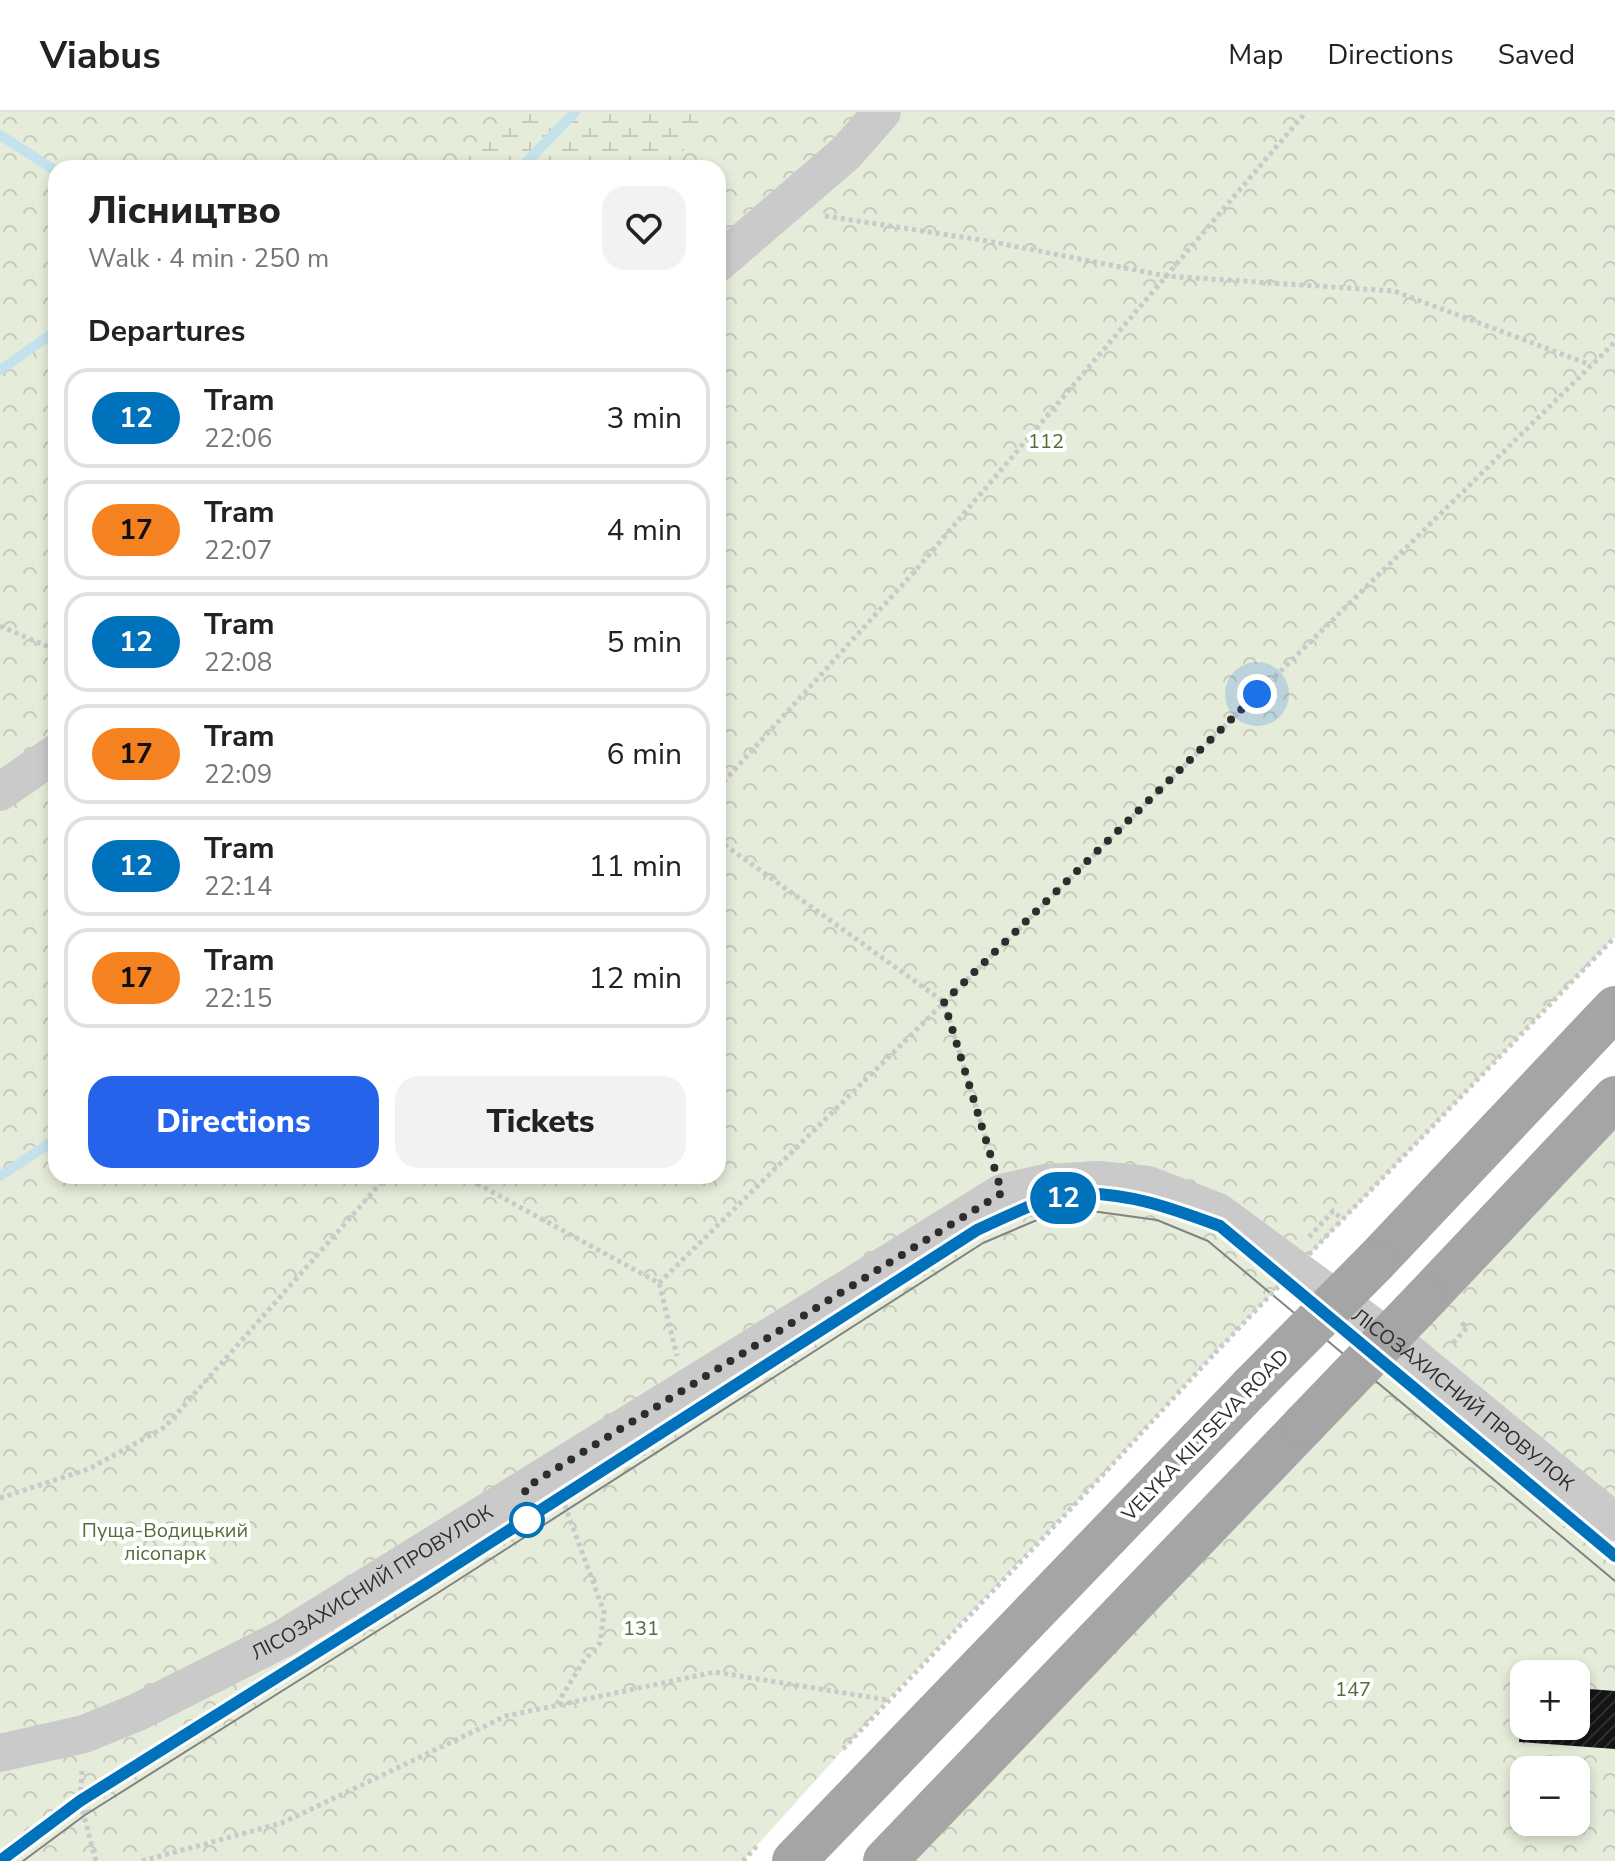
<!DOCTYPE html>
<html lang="en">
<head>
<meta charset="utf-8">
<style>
  :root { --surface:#fff; --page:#f2f2f2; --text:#222; --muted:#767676; --line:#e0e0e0; --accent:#2563eb }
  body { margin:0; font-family:"Nunito Sans",sans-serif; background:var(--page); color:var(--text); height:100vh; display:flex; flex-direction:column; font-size:30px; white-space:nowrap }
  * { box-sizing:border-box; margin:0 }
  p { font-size:26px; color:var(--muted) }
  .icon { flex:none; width:44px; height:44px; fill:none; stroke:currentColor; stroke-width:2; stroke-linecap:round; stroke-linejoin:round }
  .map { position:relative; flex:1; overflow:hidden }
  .details { position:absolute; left:48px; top:48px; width:678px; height:1024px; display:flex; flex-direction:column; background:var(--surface); border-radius:24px; box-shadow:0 4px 12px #0003 }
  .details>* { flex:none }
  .badge { padding:0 16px; border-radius:26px; font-size:28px; line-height:52px }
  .controls { position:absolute; left:1510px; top:1548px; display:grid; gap:16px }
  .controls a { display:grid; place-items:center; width:80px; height:80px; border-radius:16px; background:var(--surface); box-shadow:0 4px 12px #0003; font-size:40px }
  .you { position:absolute; width:40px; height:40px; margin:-20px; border:6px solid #fff; border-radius:50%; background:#1a73e8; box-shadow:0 0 0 12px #1a73e833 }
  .map>.badge { position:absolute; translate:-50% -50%; box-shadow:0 0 0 4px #fff }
  h2 { padding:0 40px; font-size:30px; line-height:72px }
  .round { display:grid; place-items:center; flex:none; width:84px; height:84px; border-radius:24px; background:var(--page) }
  .headline { display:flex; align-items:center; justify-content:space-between; height:136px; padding:0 40px }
  h1 { font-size:38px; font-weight:800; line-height:60px }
  .cta { display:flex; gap:16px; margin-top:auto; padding:16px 40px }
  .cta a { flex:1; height:92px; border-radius:24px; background:var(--accent); color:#fff; font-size:32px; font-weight:800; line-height:92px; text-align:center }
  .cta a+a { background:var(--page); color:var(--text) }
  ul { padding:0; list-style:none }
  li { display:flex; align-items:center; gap:24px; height:100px; margin:0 16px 12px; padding:0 24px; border:4px solid var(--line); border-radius:24px }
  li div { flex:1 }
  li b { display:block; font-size:30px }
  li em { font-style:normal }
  li .badge { min-width:88px; font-weight:700; text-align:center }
  header { display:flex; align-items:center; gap:48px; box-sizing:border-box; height:112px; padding:0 40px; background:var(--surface); border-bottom:2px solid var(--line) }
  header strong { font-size:38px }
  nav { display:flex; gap:44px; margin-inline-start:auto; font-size:28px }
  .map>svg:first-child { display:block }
</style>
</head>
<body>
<header>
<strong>Viabus</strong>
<nav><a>Map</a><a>Directions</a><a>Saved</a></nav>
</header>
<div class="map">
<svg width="1615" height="1749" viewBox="0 0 1615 1749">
  <defs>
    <pattern id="forest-crowns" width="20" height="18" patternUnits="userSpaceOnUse" patternTransform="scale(2)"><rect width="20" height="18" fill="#e5ecd9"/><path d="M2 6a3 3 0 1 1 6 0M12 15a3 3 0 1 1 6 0" fill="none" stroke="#c5cbbb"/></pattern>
    <pattern id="wetland-marsh" width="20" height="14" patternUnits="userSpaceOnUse" patternTransform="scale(2)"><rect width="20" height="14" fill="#e5ecd9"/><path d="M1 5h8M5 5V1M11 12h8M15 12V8" fill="none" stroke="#c5cbbb"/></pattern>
    <pattern id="building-hatch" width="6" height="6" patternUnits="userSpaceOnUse" patternTransform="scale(2)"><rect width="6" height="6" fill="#141414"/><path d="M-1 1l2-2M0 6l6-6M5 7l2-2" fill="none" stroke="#2e2e2e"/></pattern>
  </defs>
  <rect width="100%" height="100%" fill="#fff"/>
  <path fill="url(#forest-crowns)" fill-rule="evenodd" d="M0,0H1615V825L1215,1241L1098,1368L888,1588L743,1749H0ZM56,56H718V1064H56Z
    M1615,986V1749H885ZM1524,1562H1576V1614H1524ZM1524,1658H1576V1710H1524Z"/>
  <path fill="url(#wetland-marsh)" d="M511,0H705L674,56H443L485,33Z"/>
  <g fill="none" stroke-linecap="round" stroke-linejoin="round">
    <path stroke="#c4e2ed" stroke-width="10" d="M0,23L56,59
      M521,56L575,0
      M0,258L56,219
      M0,1064L56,1027"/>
  </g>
  <path fill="url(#building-hatch)" d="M1576,1576L1615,1579V1637L1519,1630L1522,1591H1524V1614H1576Z"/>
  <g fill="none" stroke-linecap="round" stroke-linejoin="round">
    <path stroke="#cacaca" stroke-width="5" stroke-dasharray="4 4" stroke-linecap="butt" d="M825,104L988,129L1166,164L1394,179L1591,253
      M0,514L56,538
      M718,676L915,459L1306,0
      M718,728L944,890L992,1047
      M463,1064L659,1171L677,1244
      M1337,1113L1615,825
      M1309,1125L1333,1099L1342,1107
      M659,1171L1615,230
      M1453,1231L1467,1216L1460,1209
      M0,1386L89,1357L165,1315L387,1064
      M557,1592L583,1550L600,1531L604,1500L564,1391
      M843,1637L1098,1368L1215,1241
      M82,1659L80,1689L96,1749
      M142,1749L282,1711L506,1604L715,1560L888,1588
      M743,1749L757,1734"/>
    <g stroke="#cacaca" stroke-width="38">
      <path d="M718,151L846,41L882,0"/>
      <path d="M0,680L56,641"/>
      <path id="s1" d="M0,1641L84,1622L138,1600L284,1526L1002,1081L1045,1071L1099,1068L1148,1073L1218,1100L1409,1241L1615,1410"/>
    </g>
    <path stroke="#a5a5a5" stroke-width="44" d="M1375,1150L1615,896
      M1425,1187L1615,986
      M794,1749L1252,1274
      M885,1749L1304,1313"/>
    <path stroke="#828282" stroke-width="2" d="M0,1749L80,1689L427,1471L977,1118C1006,1105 1045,1084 1076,1082C1125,1079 1174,1097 1220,1114L1615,1444
      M23,1749L85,1703L433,1484L983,1131L1037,1108L1077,1097L1157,1108L1208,1129L1615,1469"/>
    <path stroke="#cacaca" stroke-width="5" stroke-dasharray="4 4" stroke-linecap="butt" d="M1215,1241L1337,1113"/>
    <path stroke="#a5a5a5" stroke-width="44" d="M1252,1274L1375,1150
      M1304,1313L1425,1187"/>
  </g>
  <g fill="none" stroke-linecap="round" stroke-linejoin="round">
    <g stroke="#fff" stroke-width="18">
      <path id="line" d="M0,1749L80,1689L427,1471L977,1118C1006,1105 1045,1084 1076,1082C1125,1079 1174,1097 1220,1114L1615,1444"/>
    </g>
    <use href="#line" stroke="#0072bc" stroke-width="12"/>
    <path stroke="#2d2d2d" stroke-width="8" stroke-dasharray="0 14.4" d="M527,1408L525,1376L1002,1081L944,890L1257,582"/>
  </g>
  <circle fill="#fff" stroke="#0072bc" stroke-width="4" cx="527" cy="1408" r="16"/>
  <g text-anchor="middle" stroke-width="8" stroke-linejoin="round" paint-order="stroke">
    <g font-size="20" fill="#556b38" stroke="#fff">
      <text x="1046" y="336">112</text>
      <text x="165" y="1425">Пуща-Водицький<tspan x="165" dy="23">лісопарк</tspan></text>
      <text x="641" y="1523">131</text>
      <text x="1353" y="1584">147</text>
    </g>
    <g font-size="20" fill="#2d2d2d" stroke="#fff">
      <text dy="7" stroke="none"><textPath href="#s1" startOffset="1684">ЛІСОЗАХИСНИЙ ПРОВУЛОК</textPath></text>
      <text transform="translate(1205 1323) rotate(-46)" y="7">VELYKA KILTSEVA ROAD</text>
      <text dy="7" stroke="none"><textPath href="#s1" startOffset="412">ЛІСОЗАХИСНИЙ ПРОВУЛОК</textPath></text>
    </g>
  </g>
</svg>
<div class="controls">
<a>+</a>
<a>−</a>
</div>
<div class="you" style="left:1257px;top:582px"></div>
<b class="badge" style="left:1063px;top:1086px;background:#0072bc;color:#fff">12</b>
<section class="details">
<div class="headline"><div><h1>Лісництво</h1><p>Walk · 4 min · 250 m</p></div><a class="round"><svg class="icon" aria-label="heart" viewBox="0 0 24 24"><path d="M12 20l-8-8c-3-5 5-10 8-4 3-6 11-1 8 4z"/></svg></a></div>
<h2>Departures</h2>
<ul>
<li><span class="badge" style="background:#0072bc;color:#fff">12</span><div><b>Tram</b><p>22:06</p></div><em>3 min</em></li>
<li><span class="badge" style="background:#f58220;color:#111">17</span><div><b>Tram</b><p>22:07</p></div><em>4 min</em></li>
<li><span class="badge" style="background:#0072bc;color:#fff">12</span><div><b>Tram</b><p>22:08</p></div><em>5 min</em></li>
<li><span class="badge" style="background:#f58220;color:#111">17</span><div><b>Tram</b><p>22:09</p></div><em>6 min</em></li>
<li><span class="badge" style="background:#0072bc;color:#fff">12</span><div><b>Tram</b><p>22:14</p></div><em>11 min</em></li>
<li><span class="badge" style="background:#f58220;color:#111">17</span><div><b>Tram</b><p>22:15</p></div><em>12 min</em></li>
</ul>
<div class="cta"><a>Directions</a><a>Tickets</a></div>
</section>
</div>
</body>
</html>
